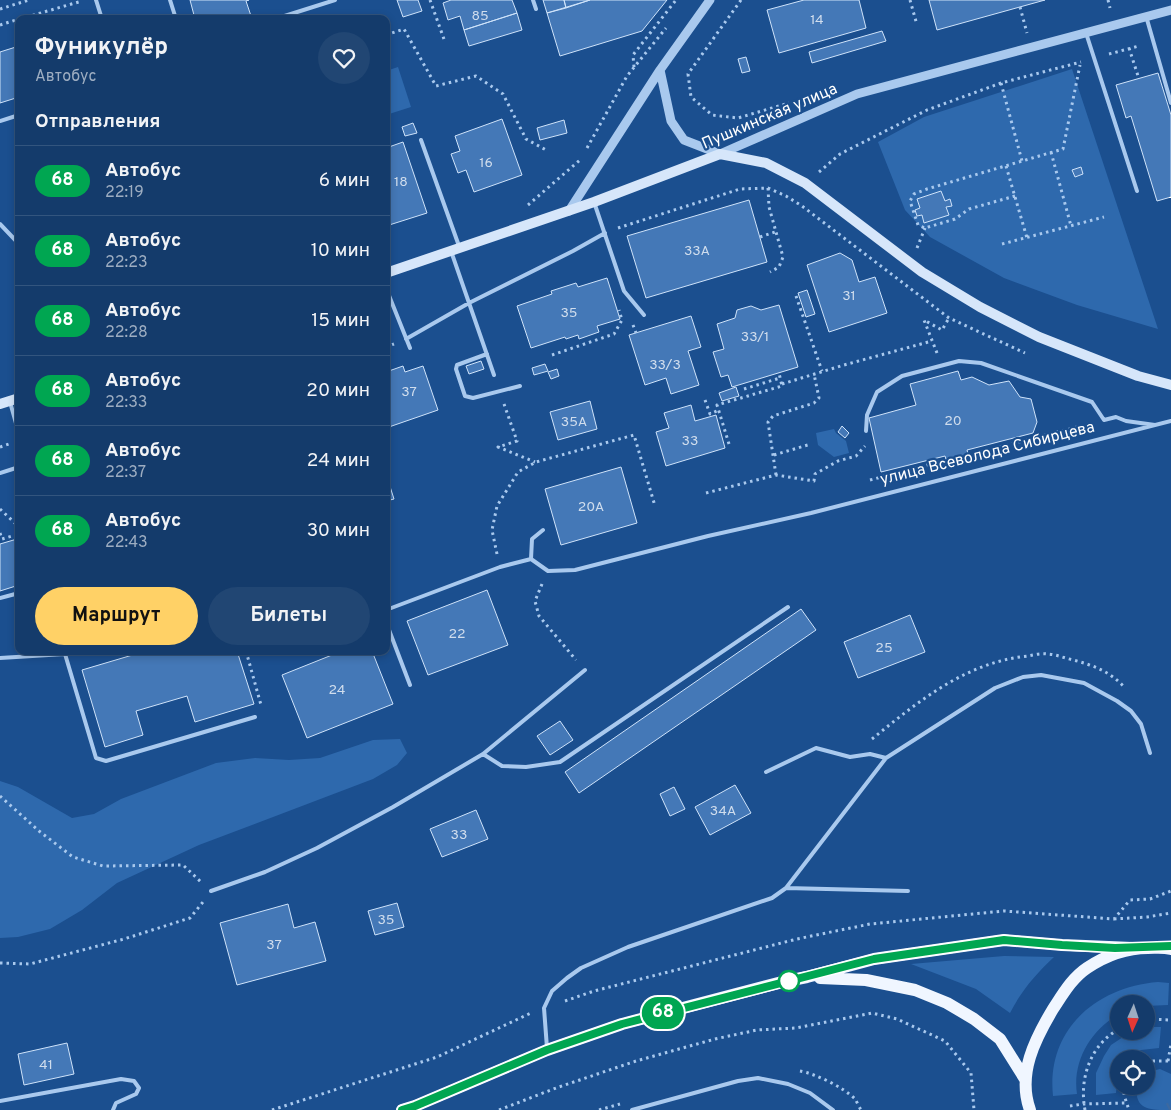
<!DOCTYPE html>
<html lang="ru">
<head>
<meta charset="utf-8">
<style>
  :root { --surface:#143b6b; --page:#214673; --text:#f1f3f6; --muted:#9dadc1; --line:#33557e; --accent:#ffd166 }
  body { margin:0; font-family:Overpass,sans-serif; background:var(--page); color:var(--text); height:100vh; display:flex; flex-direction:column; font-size:19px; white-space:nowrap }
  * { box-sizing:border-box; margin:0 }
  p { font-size:16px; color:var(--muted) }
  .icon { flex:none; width:28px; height:28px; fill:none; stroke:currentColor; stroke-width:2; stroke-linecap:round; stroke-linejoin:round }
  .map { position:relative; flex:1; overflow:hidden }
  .details { position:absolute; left:15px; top:15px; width:375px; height:640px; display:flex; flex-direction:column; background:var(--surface); border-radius:10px; box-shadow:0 2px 8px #0003,0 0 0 1px var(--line) }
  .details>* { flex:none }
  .badge { padding:0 10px; border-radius:16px; font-size:18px; line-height:32px }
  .needle { width:32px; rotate:183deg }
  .buttons { position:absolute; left:1110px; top:995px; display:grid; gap:10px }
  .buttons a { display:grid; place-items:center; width:45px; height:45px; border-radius:50%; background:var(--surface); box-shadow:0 2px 8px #0003,0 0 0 1px var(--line); font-size:25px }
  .map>.badge { position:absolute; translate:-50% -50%; box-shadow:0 0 0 2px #fff }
  h2 { padding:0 20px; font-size:19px; line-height:45px }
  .round { display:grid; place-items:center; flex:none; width:52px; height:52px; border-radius:26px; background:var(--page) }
  .head { display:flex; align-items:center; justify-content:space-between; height:85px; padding:0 20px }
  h1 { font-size:24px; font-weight:700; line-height:38px }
  .action { display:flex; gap:10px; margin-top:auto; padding:10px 20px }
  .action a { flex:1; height:58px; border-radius:30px; background:var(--accent); color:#111; font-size:20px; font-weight:700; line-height:58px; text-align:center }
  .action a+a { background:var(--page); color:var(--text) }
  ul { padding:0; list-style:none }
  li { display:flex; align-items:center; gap:15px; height:70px; padding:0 20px; border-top:1px solid var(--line) }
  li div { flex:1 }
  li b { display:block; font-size:19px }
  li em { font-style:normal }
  li .badge { min-width:55px; font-weight:700; text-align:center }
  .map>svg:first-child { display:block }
</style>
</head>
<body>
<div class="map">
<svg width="1171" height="1110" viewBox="0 0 1171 1110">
  <rect width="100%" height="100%" fill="#1b4f8f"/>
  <path fill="#2e69ad" d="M398,67L411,107L386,115V71Z
    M1072,69L1158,329L1077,305L1004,278L930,237L905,210L878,142L924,117Z
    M834,429L836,433L846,441L849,453L834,457L818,445L816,433Z
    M400,739L407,753L397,765L373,779L199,845L117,883L82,910L50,929L18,937L0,938V781L18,787L72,818L94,814L121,799L216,763L255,758L289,760L320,758L373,740Z
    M1004,956L1054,957C1036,974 1021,991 1010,1013L976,989L911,964Z
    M1158,982L1169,983L1168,1005L1146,1006V1004H1119V1014C1091,1030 1072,1061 1077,1094L1053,1096C1046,1030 1096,987 1158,982Z
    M1146,1027H1161L1159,1048L1141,1050L1128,1059H1119L1116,1093L1096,1095V1073L1104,1056L1111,1045L1132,1031H1146Z
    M1160,1069L1171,1074V1108L1170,1110C1150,1110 1134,1110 1137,1086H1146L1147,1072Z"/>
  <path fill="#4478b7" stroke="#cfe3fa" d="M190,0H249L246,1L252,19H195Z
    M397,0H418L422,11L403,17Z
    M451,0H512L517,13L464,30L460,16L448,20L443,3Z
    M543,0H564L566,8L547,13Z
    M564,0H590L566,8Z
    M590,0H667L642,31L560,56L547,13Z
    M804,0H859L866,28L779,53L767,10Z
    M929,0H1045L937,30Z
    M517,13L522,30L469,46L464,30Z
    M882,31L886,41L812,63L809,52Z
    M19,46V97L0,103V52Z
    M746,57L750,71L742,73L738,59Z
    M1158,73L1171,115V197L1157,201L1131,116L1126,118L1116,85Z
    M502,119L522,175L474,192L466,170L458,173L451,154L460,151L455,136Z
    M564,120L567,133L540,140L537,128Z
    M413,123L417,133L405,136L402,127Z
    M403,142L427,213L386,226V148Z
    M1081,167L1083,174L1075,177L1072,170Z
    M941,191L945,201L950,199L952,206L946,207L949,215L924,223L922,215L917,216L915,210L920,208L917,199Z
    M749,200L767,262L646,298L627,236Z
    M840,253L852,260L859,282L875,277L887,313L829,332L807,265Z
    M607,278L620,319L597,326L599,332L579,339L578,335L566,339L565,337L531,348L517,306L552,294L551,291L576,283L578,287Z
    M807,290L815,314L806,317L798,293Z
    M779,305L798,367L732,387L728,375L721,377L713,352L724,349L717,324L735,318L737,310L751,306L761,310Z
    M691,316L701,347L688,351L699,385L671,394L666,378L645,385L629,335Z
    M481,361L484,369L469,374L466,366Z
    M545,364L548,371L534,375L532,368Z
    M403,366L405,372L423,366L438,410L386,428V372Z
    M557,369L559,376L551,379L548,372Z
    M958,371L961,380L972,377L989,385L1009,381L1020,397L1031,399L1037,422L1033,433L967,450L970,461L948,466L945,456L881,472L869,418L916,405L910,384Z
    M736,387L739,396L722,401L719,393Z
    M590,401L597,429L558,440L550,412Z
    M691,405L695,421L716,415L725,448L666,466L656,432L669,428L664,413Z
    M842,426L849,433L845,438L838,432Z
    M621,467L637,523L561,545L545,489Z
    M386,474L394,499L386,501Z
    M17,539L19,545V585L0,591V544Z
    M487,590L508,645L428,675L407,621Z
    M801,609L816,630L579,793L565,772Z
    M910,615L925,652L858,678L844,642Z
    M146,651H237L254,704L195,722L187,696L136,711L143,735L105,747L82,670Z
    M342,651H372L393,704L307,738L282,675Z
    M560,721L573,740L550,755L537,736Z
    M735,785L751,813L710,835L695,807Z
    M674,787L685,809L670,816L660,794Z
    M476,810L488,839L442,857L430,829Z
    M397,903L404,927L375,935L368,911Z
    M288,904L294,928L315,922L326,961L237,985L220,923Z
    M67,1043L74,1074L24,1085L18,1054Z"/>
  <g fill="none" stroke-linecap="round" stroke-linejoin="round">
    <path stroke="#3d69a0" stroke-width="14" stroke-dasharray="14 7" stroke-linecap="butt" d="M1169,1110L1171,1109"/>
    <path stroke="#a9c9ee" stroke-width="3" stroke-dasharray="2.5 4" stroke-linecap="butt" d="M430,0L445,42
      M741,0L688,74L691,97L712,115L738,118L789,103
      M910,0L917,25
      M1108,0L1110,8
      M1020,7L1027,33
      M0,9L29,0
      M20,19L82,1
      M0,25L19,19
      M386,35L404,29L436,86L476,76L503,94L526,139L548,151
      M1129,48L1139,79
      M1109,54L1139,46
      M634,67L633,55L676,0
      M1001,83L1022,161
      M587,148L627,76L666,28
      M1051,152L1071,226
      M19,162V168
      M1006,166L1027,238
      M819,172L840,154L927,110L1001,83L1081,62
      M768,188L769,207L783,257L779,267L770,272
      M1015,196L969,209L955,219L925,228L918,225L910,201L914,194L927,189L1063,149L1080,65
      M528,205L580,160
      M618,228L740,189L768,188L786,196L802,206L949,318L1025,353
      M760,237L775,232
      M1002,244L1104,217
      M917,248L925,228
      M796,296L822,371
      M633,325L636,333
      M386,347L394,344
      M937,353L924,320L942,330L949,318
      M552,355L614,334L622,320L619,310
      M782,384L844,365L932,341
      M744,389L780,378
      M705,400L710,414L719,410
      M504,404L517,441L498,447L535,462
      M729,444L717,405L782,386L779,373
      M0,447L9,444
      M774,455L811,444
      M968,455L1089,424
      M776,475L768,422L773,416L814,403L819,398L814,374
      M870,480L946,460
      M706,493L776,475L814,481L815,474L838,461L856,456L865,446
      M0,509L19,527
      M0,533L2,539L19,534
      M497,554L492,530L497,506L518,472L536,462L634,435L655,506
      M542,584L535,601L539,616L576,660
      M246,651L261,705
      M872,739C919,701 966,662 1028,656C1034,655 1041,653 1047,654C1055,654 1064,658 1073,660C1093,665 1111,672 1125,688
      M0,796L39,831L73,857L103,866L183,865L202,883
      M1114,919L1147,917L1171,913
      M0,963L30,964L124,939L190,918L203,902
      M565,1001L594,991L797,939L870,924L1004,911L1114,919L1130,900L1150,899L1171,891
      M1146,1019L1171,1020
      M1146,1061H1168L1171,1063
      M1168,1061L1171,1044
      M800,1071C816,1074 843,1087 855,1099C857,1102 859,1107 861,1110
      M1125,1086L1124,1095L1129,1110
      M1070,1106L1083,1104L1126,1103
      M272,1110L437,1057L531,1013
      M499,1110L556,1088L636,1061L715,1039L757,1030L796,1028L872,1013L897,1019L945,1041L971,1073L974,1110
      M599,1110L620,1104
      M1085,1110C1079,1079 1090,1045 1119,1029"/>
    <path stroke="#a9c9ee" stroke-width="4" d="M96,0L102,19
      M170,0L176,19
      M533,0L536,9
      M1146,16L1171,103
      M275,19L335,0
      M1086,33L1137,191
      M0,121L19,115
      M421,140L459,246
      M594,202L624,291L644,315
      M0,224L19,244
      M451,251L494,375
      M386,288L410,348
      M406,339L469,303L573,251L605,233
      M487,354L457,365L456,369L465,396L473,398L520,386
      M10,402L19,434
      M866,431L867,415L877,392L902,376L959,361L981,363L1092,402L1104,420L1116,417L1126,421L1155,425
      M0,473L19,467
      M543,530L532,539L531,559L548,571L575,570L708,536L811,513L1171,421
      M0,598L19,593
      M386,610L500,567L531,559
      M386,622L410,685
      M65,654L96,758L106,761L255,717
      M0,658L65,654L73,651
      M483,754L502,766L526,767L560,762L788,607
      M766,772L816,748L850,757L870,754L886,758
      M786,888L908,891
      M211,891L265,872L317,848L393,807L483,754L585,670
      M547,1048L544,1008L552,991L567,978L581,968L628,947L772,898L786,888L886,758L995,688L1023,677L1041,675L1084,683L1117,701L1131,711L1141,724L1150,753
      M0,1101L121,1079L134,1081L139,1088L136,1094L116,1103L113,1110
      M632,1110L738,1081L758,1078L788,1084L810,1093L833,1110"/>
    <path stroke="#a9c9ee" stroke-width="9" d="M660,70L671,121L684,140L720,154L857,94L1171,10
      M569,211L660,70L710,0"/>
    <path stroke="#d6e6fa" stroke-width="10" d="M386,273L594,202L720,154L766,163L805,183L922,272L980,307L1039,337L1138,376L1171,385
      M0,404L19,398"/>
    <path stroke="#f0f6ff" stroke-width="12" d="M820,978L866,980L915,990L947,1003L974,1019L1000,1039L1025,1079
      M402,1110L415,1106L547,1050L622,1024L782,982L807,977L874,959L1004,940L1062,945L1132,948
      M1030,1110C1017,1074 1035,1039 1053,1009C1063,994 1072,978 1087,968C1105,956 1127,948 1148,948C1156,948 1163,947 1171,949"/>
    <path stroke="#fff" stroke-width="4" stroke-dasharray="9 4" stroke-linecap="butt" d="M1171,197V198"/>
  </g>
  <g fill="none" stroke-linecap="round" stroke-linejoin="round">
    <g stroke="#fff" stroke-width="11">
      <path id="line" d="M402,1110L415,1106L547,1050L622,1024L874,959L1004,940L1062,945L1115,948L1171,946"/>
    </g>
    <use href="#line" stroke="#00a651" stroke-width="8"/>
  </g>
  <circle fill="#fff" stroke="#00a651" stroke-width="2.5" cx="789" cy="981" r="10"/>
  <g text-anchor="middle" stroke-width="4.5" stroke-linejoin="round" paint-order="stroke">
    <g font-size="14" fill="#d0dded">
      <text x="480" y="20">85</text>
      <text x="817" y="24">14</text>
      <text x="486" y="167">16</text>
      <text x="401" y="186">18</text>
      <text x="697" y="255">33А</text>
      <text x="849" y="300">31</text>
      <text x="569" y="317">35</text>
      <text x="755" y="341">33/1</text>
      <text x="665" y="369">33/3</text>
      <text x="409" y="396">37</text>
      <text x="953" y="425">20</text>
      <text x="574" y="426">35А</text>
      <text x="690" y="445">33</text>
      <text x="591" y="511">20А</text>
      <text x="457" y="638">22</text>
      <text x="884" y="652">25</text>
      <text x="337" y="694">24</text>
      <text x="723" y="815">34А</text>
      <text x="459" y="839">33</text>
      <text x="386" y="924">35</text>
      <text x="274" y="949">37</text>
      <text x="46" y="1069">41</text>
    </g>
    <g font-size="16" fill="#fff" stroke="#1b4f8f">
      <text transform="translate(769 115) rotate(-23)" y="6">Пушкинская улица</text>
      <text transform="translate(987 452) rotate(-14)" y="6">улица Всеволода Сибирцева</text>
    </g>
  </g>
</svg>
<div class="buttons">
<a><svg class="needle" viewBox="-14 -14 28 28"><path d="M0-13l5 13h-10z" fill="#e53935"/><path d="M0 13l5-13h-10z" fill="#9dadc1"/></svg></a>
<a><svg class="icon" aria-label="locate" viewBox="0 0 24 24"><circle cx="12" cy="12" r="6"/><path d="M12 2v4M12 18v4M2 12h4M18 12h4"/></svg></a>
</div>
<b class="badge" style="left:663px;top:1013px;background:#00a651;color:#fff">68</b>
<section class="details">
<div class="head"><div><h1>Фуникулёр</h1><p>Автобус</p></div><a class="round"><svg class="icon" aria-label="heart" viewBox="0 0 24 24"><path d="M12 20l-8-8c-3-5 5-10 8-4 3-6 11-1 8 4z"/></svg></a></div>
<h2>Отправления</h2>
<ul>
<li><span class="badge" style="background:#00a651;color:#fff">68</span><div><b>Автобус</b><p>22:19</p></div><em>6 мин</em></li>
<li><span class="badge" style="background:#00a651;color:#fff">68</span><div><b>Автобус</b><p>22:23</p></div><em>10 мин</em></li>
<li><span class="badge" style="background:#00a651;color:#fff">68</span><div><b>Автобус</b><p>22:28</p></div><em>15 мин</em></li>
<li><span class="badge" style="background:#00a651;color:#fff">68</span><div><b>Автобус</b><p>22:33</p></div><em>20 мин</em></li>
<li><span class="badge" style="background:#00a651;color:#fff">68</span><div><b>Автобус</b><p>22:37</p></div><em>24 мин</em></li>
<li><span class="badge" style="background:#00a651;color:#fff">68</span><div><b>Автобус</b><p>22:43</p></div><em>30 мин</em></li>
</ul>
<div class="action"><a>Маршрут</a><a>Билеты</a></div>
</section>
</div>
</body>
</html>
